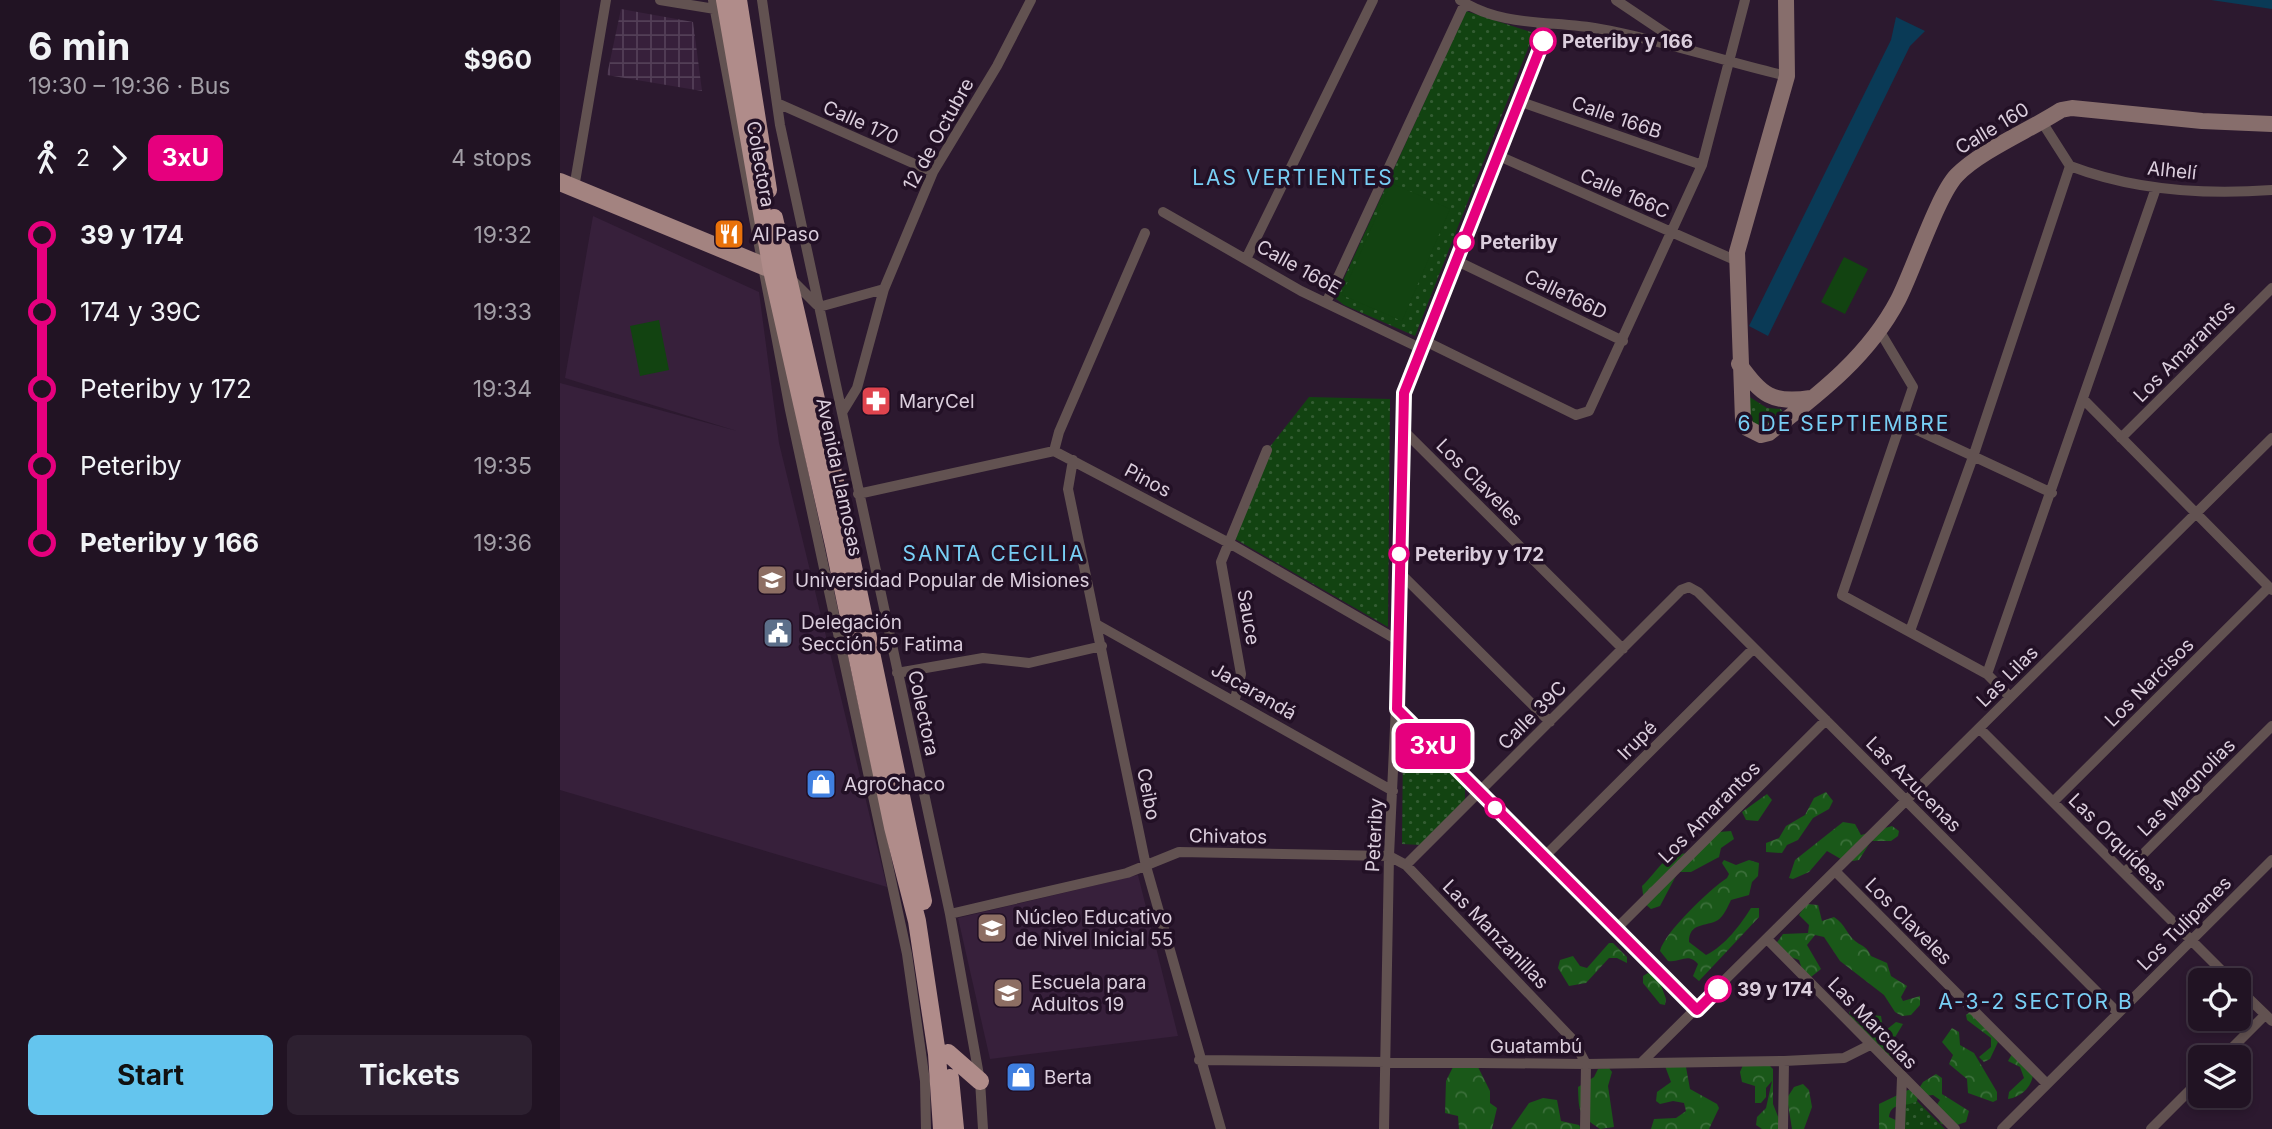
<!DOCTYPE html>
<html lang="en">
<head>
<meta charset="utf-8">
<style>
  :root { --surface:#211323; --page:#2d2030; --text:#f1f3f6; --muted:#a29ea6; --line:#3e3241; --accent:#64c5ee }
  body { margin:0; font-family:Inter,sans-serif; background:var(--page); color:var(--text); height:100vh; display:flex; flex-direction:column; font-size:26px; white-space:nowrap }
  * { box-sizing:border-box; margin:0 }
  p { font-size:23px; color:var(--muted) }
  .icon { flex:none; width:38px; height:38px; fill:none; stroke:currentColor; stroke-width:2; stroke-linecap:round; stroke-linejoin:round }
  .map { position:relative; flex:1; overflow:hidden }
  .panel { display:flex; flex-direction:column; background:var(--surface); width:560px }
  .panel>* { flex:none }
  .badge { padding:0 14px; border-radius:10px; font-size:24px; line-height:46px }
  .controls { position:absolute; left:1628px; top:968px; display:grid; gap:14px }
  .controls a { display:grid; place-items:center; width:63px; height:63px; border-radius:10px; background:var(--surface); box-shadow:0 4px 10px #0003,0 0 0 2px var(--line); font-size:35px }
  .map>.badge { position:absolute; translate:-50% -50%; box-shadow:0 0 0 4px #fff }
  .legs { display:flex; align-items:center; gap:10px; height:77px; padding:0 28px; font-size:23px }
  .legs p { margin-inline-start:auto }
  .head { display:flex; align-items:center; justify-content:space-between; height:119px; padding:0 28px }
  h1 { font-size:38px; font-weight:700; line-height:52px }
  .button { display:flex; gap:14px; margin-top:auto; padding:14px 28px }
  .button a { flex:1; height:80px; border-radius:10px; background:var(--accent); color:#111; font-size:28px; font-weight:700; line-height:80px; text-align:center }
  .button a+a { background:var(--page); color:var(--text) }
  ul { padding:0 28px; list-style:none }
  li { display:flex; align-items:center; gap:24px; height:77px; font-size:26px }
  li i { display:grid; place-items:center; width:10px; height:100%; margin:0 9px; background:currentColor }
  li i::after { content:''; width:18px; height:18px; margin:-9px; border:5px solid; border-radius:50%; background:var(--surface) }
  li p { margin-inline-start:auto }
  li:first-child i { background:linear-gradient(#0000 50%,currentColor 0) }
  li:last-child i { background:linear-gradient(currentColor 50%,#0000 0) }
  main { display:flex; flex:1; min-height:0 }
  .map>svg:first-child { display:block }
</style>
</head>
<body>
<main>
<section class="panel">
<div class="head"><div><h1>6 min</h1><p>19:30 – 19:36 · Bus</p></div><b>$960</b></div>
<div class="legs"><svg class="icon" aria-label="walk" viewBox="0 0 24 24"><circle cx="13" cy="4" r="2"/><path d="M13 8l-2 6 4 7M11 14l-3 7M7 12l3-4h3l4 4"/></svg>2<svg class="icon" aria-label="forward" viewBox="0 0 24 24"><path d="M9 5l7 7-7 7"/></svg><b class="badge" style="background:#e6007e;color:#fff">3xU</b><p>4 stops</p></div>
<ul>
<li><i style="color:#e6007e"></i><b>39 y 174</b><p>19:32</p></li>
<li><i style="color:#e6007e"></i><span>174 y 39C</span><p>19:33</p></li>
<li><i style="color:#e6007e"></i><span>Peteriby y 172</span><p>19:34</p></li>
<li><i style="color:#e6007e"></i><span>Peteriby</span><p>19:35</p></li>
<li><i style="color:#e6007e"></i><b>Peteriby y 166</b><p>19:36</p></li>
</ul>
<div class="button"><a>Start</a><a>Tickets</a></div>
</section>
<div class="map">
<svg width="1712" height="1129" viewBox="0 0 1712 1129">
  <defs>
    <pattern id="industrial-grid" width="8" height="8" patternUnits="userSpaceOnUse" patternTransform="scale(1.75)"><rect width="8" height="8" fill="#37203b"/><path d="M0 4h8M4 0v8" fill="none" stroke="#533f57"/></pattern>
    <pattern id="grass-dots" width="8" height="8" patternUnits="userSpaceOnUse" patternTransform="scale(1.75)"><rect width="8" height="8" fill="#124311"/><path d="M2 2h.1M6 6h.1" fill="none" stroke="#345d33" stroke-width="1.8" stroke-linecap="round"/></pattern>
    <pattern id="forest-crowns" width="20" height="18" patternUnits="userSpaceOnUse" patternTransform="scale(1.75)"><rect width="20" height="18" fill="#1a5819"/><path d="M2 6a3 3 0 1 1 6 0M12 15a3 3 0 1 1 6 0" fill="none" stroke="#3b6f3a"/></pattern>
  </defs>
  <rect width="100%" height="100%" fill="#2c192f"/>
  <path fill="#37203b" d="M33,216L199,292L219,443L327,887L0,790V383L177,431L5,378Z
    M578,875L618,1036L430,1059L398,918Z"/>
  <path fill="url(#industrial-grid)" d="M61,9L133,22L142,91L47,75Z"/>
  <path fill="url(#grass-dots)" d="M906,11L974,33L855,336L784,305L775,298Z
    M1188,396L1207,408L1221,409L1223,413L1206,425L1198,426L1189,418Z
    M749,397L830,399L828,627L670,536L704,454Z
    M857,739L905,787V800L860,845L842,844L843,741Z
    M1354,1098L1385,1129H1341L1342,1104Z"/>
  <path fill="url(#forest-crowns)" d="M1266,792L1273,801L1269,809L1253,818L1238,840L1227,845L1222,853L1206,852V843L1219,838L1226,826L1245,815L1254,798Z
    M1207,794L1212,800L1198,821L1186,820L1182,812Z
    M1283,822L1295,824L1301,835L1332,826L1339,831L1338,836L1331,841H1311L1299,860L1286,862L1267,851L1249,872L1233,879L1229,878L1235,860Z
    M1171,831L1174,839L1161,848L1159,857L1131,872H1118L1100,906L1091,909L1084,903L1082,886C1100,869 1105,850 1132,854L1159,832Z
    M1164,860L1176,865L1189,860L1199,863L1198,876L1192,882L1189,895L1171,900C1168,906 1164,916 1158,920C1146,927 1129,922 1129,942L1146,955C1165,946 1181,924 1191,908H1199V917L1139,981L1133,976L1138,964C1128,952 1120,963 1108,961L1100,951C1104,933 1150,889 1167,878L1169,874L1162,863Z
    M1246,904L1258,905L1262,921L1274,917C1286,925 1286,933 1294,940C1302,947 1306,945 1311,956L1327,963L1331,976L1347,986L1341,997L1343,1001L1360,996V1005L1351,1015L1342,1016L1335,1012L1324,995L1280,961L1264,937L1255,935L1247,945L1261,969L1251,977L1242,969L1239,960L1222,954L1215,945L1223,934L1248,933L1249,925L1239,915Z
    M1049,943H1053L1067,957V963L1057,958H1049L1026,983L1009,986L998,968L1000,960L1013,956L1020,966L1027,968Z
    M1088,973L1098,977L1106,999L1105,1005L1100,1004L1083,983V976Z
    M1301,1008L1312,1015L1321,1016L1323,1028L1326,1030L1336,1022L1343,1024L1334,1039L1345,1053L1341,1062C1323,1057 1316,1039 1300,1031L1298,1023L1291,1019L1289,1012Z
    M1410,1012L1438,1042L1430,1059L1424,1062L1419,1057L1431,1047V1038L1407,1020L1406,1015Z
    M1392,1028L1399,1032L1400,1045L1414,1053L1437,1092V1100L1433,1102L1408,1093L1407,1079L1389,1064L1393,1055L1382,1042Z
    M1452,1054L1473,1074C1472,1087 1461,1097 1448,1099L1449,1092L1464,1078L1460,1067L1448,1061Z
    M1184,1063L1210,1066L1213,1069V1104L1223,1129H1202L1196,1125L1197,1117L1206,1108L1212,1081L1206,1088V1097L1201,1103H1195V1086L1182,1082L1180,1072Z
    M894,1065L918,1067L930,1091V1103L937,1108L932,1129H899L898,1116L885,1113L886,1081Z
    M1105,1066L1126,1067L1130,1089L1157,1104L1159,1108L1149,1129H1091L1094,1119L1116,1118L1126,1111L1124,1103L1113,1101L1100,1104L1096,1101L1097,1092L1111,1082Z
    M1049,1068L1052,1072L1048,1086L1054,1127L1040,1129C1018,1114 1019,1113 1018,1087L1034,1077L1038,1069Z
    M1376,1074L1382,1078V1094L1409,1111L1406,1122L1394,1126L1381,1124L1374,1109L1380,1100L1373,1095L1364,1096L1358,1090L1363,1082Z
    M1243,1084L1249,1090L1252,1107L1244,1129H1232L1227,1098L1234,1087Z
    M1348,1090H1353L1358,1097L1357,1101C1346,1108 1331,1101 1329,1117L1340,1122L1343,1129H1319V1104Z
    M983,1098L997,1100L1001,1121L1019,1125L1021,1129H951L969,1103Z"/>
  <path fill="#124311" d="M831,183L890,209L842,321L782,295Z
    M1284,257L1308,269L1285,314L1261,302Z
    M99,320L109,370L80,376L70,326Z"/>
  <path fill="#0a3a56" d="M1651,0H1712V9Z
    M1336,17L1365,31L1350,46L1208,336L1189,326L1331,40Z"/>
  <g fill="none" stroke-linecap="round" stroke-linejoin="round">
    <path stroke="#625251" stroke-width="10" d="M100,0L155,9
      M153,0L230,410L347,954L365,1081L366,1129
      M202,0L220,125L390,914L420,1081L423,1129
      M900,0C943,28 993,20 1040,29C1103,40 1165,62 1227,76
      M1056,0L1129,49
      M961,102L1142,165
      M217,103L373,172
      M939,156L1177,261
      M1510,166C1573,190 1645,195 1712,190
      M14,188L46,0
      M603,212L741,291L860,348
      M687,257L813,0
      M897,261L1063,341
      M229,277L257,305
      M766,303L905,3
      M259,307L324,289
      M1319,330L1353,387L1282,595L1427,674
      M865,341L1016,415L1029,411L1142,165L1185,0
      M1524,400L1712,590
      M283,411L297,388L324,289L373,172L437,66L471,0
      M1342,423L1492,493
      M842,429L1063,649
      M1561,438L1712,288
      M494,451L499,432L585,233
      M513,460L508,489L586,866L661,1129
      M298,494L494,451L669,543L839,641
      M839,572L990,722
      M536,624L833,791
      M1350,631L1413,457L1510,166L1482,122
      M337,673L423,658L469,663L542,646
      M1450,697L1427,674L1596,188
      M675,699L681,674L661,562L707,450
      M837,709L1137,1010
      M1420,729L1671,980
      M1493,802L1709,587
      M984,857L1194,648
      M846,865L1121,590L1129,587L1138,592L1558,1013
      M1276,872L1487,1084
      M1564,873L1712,726
      M390,914L567,873L619,852L829,856L846,865L1014,1041L1026,1064L1025,1129
      M1056,929L1266,720
      M1208,940L1395,1129
      M1678,988L1712,1021
      M1663,1057L1705,1015
      M639,1060L1026,1064L1224,1061L1284,1058L1310,1045
      M1082,1062L1712,438
      M824,1129L829,856L839,641L841,410L860,348L961,102L983,41L981,25
      M1223,1129L1224,1061
      M1340,1129L1342,1078
      M1442,1129L1712,860
      M1591,1129L1640,1080"/>
    <path stroke="#876e6c" stroke-width="16" d="M1226,0L1227,76L1177,252L1183,420L1187,428L1201,435L1209,433C1259,394 1308,357 1338,300C1353,271 1378,194 1397,175C1420,151 1472,129 1501,110L1512,108L1642,121L1712,124
      M1179,364C1202,395 1211,404 1251,398"/>
    <path stroke="#a38380" stroke-width="18" d="M0,182L223,274"/>
    <path stroke="#b08c8a" stroke-width="18" d="M165,0L212,270L274,545L333,827L357,921L377,1054L382,1129
      M178,0L208,190
      M214,218L277,490L363,901
      M388,1053L420,1081
      M390,1078L395,1129"/>
  </g>
  <g fill="none" stroke-linecap="round" stroke-linejoin="round">
    <g stroke="#fff" stroke-width="16">
      <path id="line-1" d="M983,41L844,393L837,709L1137,1010L1158,989"/>
    </g>
    <use href="#line-1" stroke="#e6007e" stroke-width="10"/>
  </g>
  <defs>
    <g id="restaurant-square" transform="scale(1.575)"><rect x="-9" y="-9" width="18" height="18" rx="4" fill="#e8710a" stroke="#221025"/><path d="M-5-6h1v4h1v-4h1v4h1v-4h1v5L-1.5 .5V6h-2V.5L-5-1ZM5-6V6H3V1.5H1.5Q1.5-4 5-6Z" fill="#fff"/></g>
    <g id="pharmacy-square" transform="scale(1.575)"><rect x="-9" y="-9" width="18" height="18" rx="4" fill="#e0444e" stroke="#221025"/><path d="M-2-6h4v4h4v4h-4v4h-4v-4h-4v-4h4Z" fill="#fff"/></g>
    <g id="school-square" transform="scale(1.575)"><rect x="-9" y="-9" width="18" height="18" rx="4" fill="#8d6e63" stroke="#221025"/><path d="M0-5L7-2L0 1L-7-2ZM-4 1L0 2.5L4 1V4Q0 6-4 4Z" fill="#fff"/></g>
    <g id="civic-square" transform="scale(1.575)"><rect x="-9" y="-9" width="18" height="18" rx="4" fill="#5c6f8a" stroke="#221025"/><path d="M-.6-6.5H3V-4.5H.6V-3L4-1V1h2V6H-6V1h2V-1L-.6-3ZM-1.2 2.5V6h2.4V2.5Z" fill="#fff"/></g>
    <g id="shop-square" transform="scale(1.575)"><rect x="-9" y="-9" width="18" height="18" rx="4" fill="#3f7fe0" stroke="#221025"/><path d="M-5-2.5h2.3a2.7 3.5 0 0 1 5.4 0H5L5.5 6h-11ZM-1.5-2.5h3a1.5 2.3 0 0 0-3 0Z" fill="#fff"/></g>
  </defs>
  <g fill-rule="evenodd">
    <use href="#restaurant-square" x="169" y="234"/>
    <use href="#pharmacy-square" x="316" y="401"/>
    <use href="#school-square" x="212" y="580"/>
    <use href="#civic-square" x="218" y="633"/>
    <use href="#shop-square" x="261" y="784"/>
    <use href="#school-square" x="432" y="928"/>
    <use href="#school-square" x="448" y="993"/>
    <use href="#shop-square" x="461" y="1077"/>
  </g>
  <g fill="#fff" stroke="#e6007e" stroke-width="3.5">
    <circle cx="983" cy="41" r="12"/>
    <circle cx="904" cy="242" r="9"/>
    <circle cx="839" cy="554" r="9"/>
    <circle cx="935" cy="808" r="9"/>
    <circle cx="1158" cy="989" r="12"/>
  </g>
  <g text-anchor="middle" stroke-width="7" stroke-linejoin="round" paint-order="stroke">
    <g font-size="19" font-weight="bold" fill="#dbcedd" stroke="#221025" text-anchor="start">
      <text x="1002" y="48">Peteriby y 166</text>
      <text x="920" y="249">Peteriby</text>
      <text x="855" y="561">Peteriby y 172</text>
      <text x="1177" y="996">39 y 174</text>
    </g>
    <g font-size="19" fill="#dbcedd" stroke="#221025">
      <text transform="translate(1057 117) rotate(19)" y="7">Calle 166B</text>
      <text transform="translate(301 122) rotate(24)" y="7">Calle 170</text>
      <text transform="translate(1432 128) rotate(-31)" y="7">Calle 160</text>
      <text transform="translate(378 134) rotate(-61)" y="7">12 de Octubre</text>
      <text transform="translate(201 164) rotate(80)" y="7">Colectora</text>
      <text transform="translate(1612 170) rotate(6)" y="7">Alhelí</text>
      <text transform="translate(1065 193) rotate(24)" y="7">Calle 166C</text>
      <text transform="translate(739 267) rotate(29)" y="7">Calle 166E</text>
      <text transform="translate(1006 294) rotate(26)" y="7">Calle166D</text>
      <text transform="translate(1624 351) rotate(-45)" y="7">Los Amarantos</text>
      <text transform="translate(280 477) rotate(78)" y="7">Avenida Llamosas</text>
      <text transform="translate(588 480) rotate(28)" y="7">Pinos</text>
      <text transform="translate(920 482) rotate(45)" y="7">Los Claveles</text>
      <text transform="translate(689 617) rotate(80)" y="7">Sauce</text>
      <text transform="translate(1447 676) rotate(-45)" y="7">Las Lilas</text>
      <text transform="translate(1589 682) rotate(-45)" y="7">Los Narcisos</text>
      <text transform="translate(694 691) rotate(30)" y="7">Jacarandá</text>
      <text transform="translate(364 713) rotate(78)" y="7">Colectora</text>
      <text transform="translate(972 715) rotate(-45)" y="7">Calle 39C</text>
      <text transform="translate(1077 740) rotate(-45)" y="7">Irupé</text>
      <text transform="translate(1354 784) rotate(45)" y="7">Las Azucenas</text>
      <text transform="translate(1626 787) rotate(-45)" y="7">Las Magnolias</text>
      <text transform="translate(589 794) rotate(79)" y="7">Ceibo</text>
      <text transform="translate(1149 812) rotate(-45)" y="7">Los Amarantos</text>
      <text transform="translate(814 835) rotate(-87)" y="7">Peteriby</text>
      <text transform="translate(668 836) rotate(1)" y="7">Chivatos</text>
      <text transform="translate(1558 842) rotate(45)" y="7">Las Orquídeas</text>
      <text transform="translate(1349 921) rotate(45)" y="7">Los Claveles</text>
      <text transform="translate(1624 923) rotate(-45)" y="7">Los Tulipanes</text>
      <text transform="translate(936 934) rotate(46)" y="7">Las Manzanillas</text>
      <text transform="translate(1313 1023) rotate(46)" y="7">Las Marcelas</text>
      <text x="976" y="1053">Guatambú</text>
    </g>
    <g font-size="19" fill="#dbcedd" stroke="#221025" text-anchor="start">
      <text x="192" y="241">Al Paso</text>
      <text x="339" y="408">MaryCel</text>
      <text x="235" y="587">Universidad Popular de Misiones</text>
      <text x="241" y="629">Delegación<tspan x="241" dy="22">Sección 5º Fatima</tspan></text>
      <text x="284" y="791">AgroChaco</text>
      <text x="455" y="924">Núcleo Educativo<tspan x="455" dy="22">de Nivel Inicial 55</tspan></text>
      <text x="471" y="989">Escuela para<tspan x="471" dy="22">Adultos 19</tspan></text>
      <text x="484" y="1084">Berta</text>
    </g>
    <g font-size="21" letter-spacing="2" fill="#78cff5" stroke="#221025">
      <text x="733" y="185">LAS VERTIENTES</text>
      <text x="1284" y="431">6 DE SEPTIEMBRE</text>
      <text x="434" y="561">SANTA CECILIA</text>
      <text x="1476" y="1009">A-3-2 SECTOR B</text>
    </g>
  </g>
</svg>
<div class="controls">
<a><svg class="icon" aria-label="locate" viewBox="0 0 24 24"><circle cx="12" cy="12" r="6"/><path d="M12 2v4M12 18v4M2 12h4M18 12h4"/></svg></a>
<a><svg class="icon" aria-label="layers" viewBox="0 0 24 24"><path d="M12 4l9 5-9 5-9-5zM3 14l9 5 9-5"/></svg></a>
</div>
<b class="badge" style="left:873px;top:746px;background:#e6007e;color:#fff">3xU</b>
</div>
</main>
</body>
</html>
